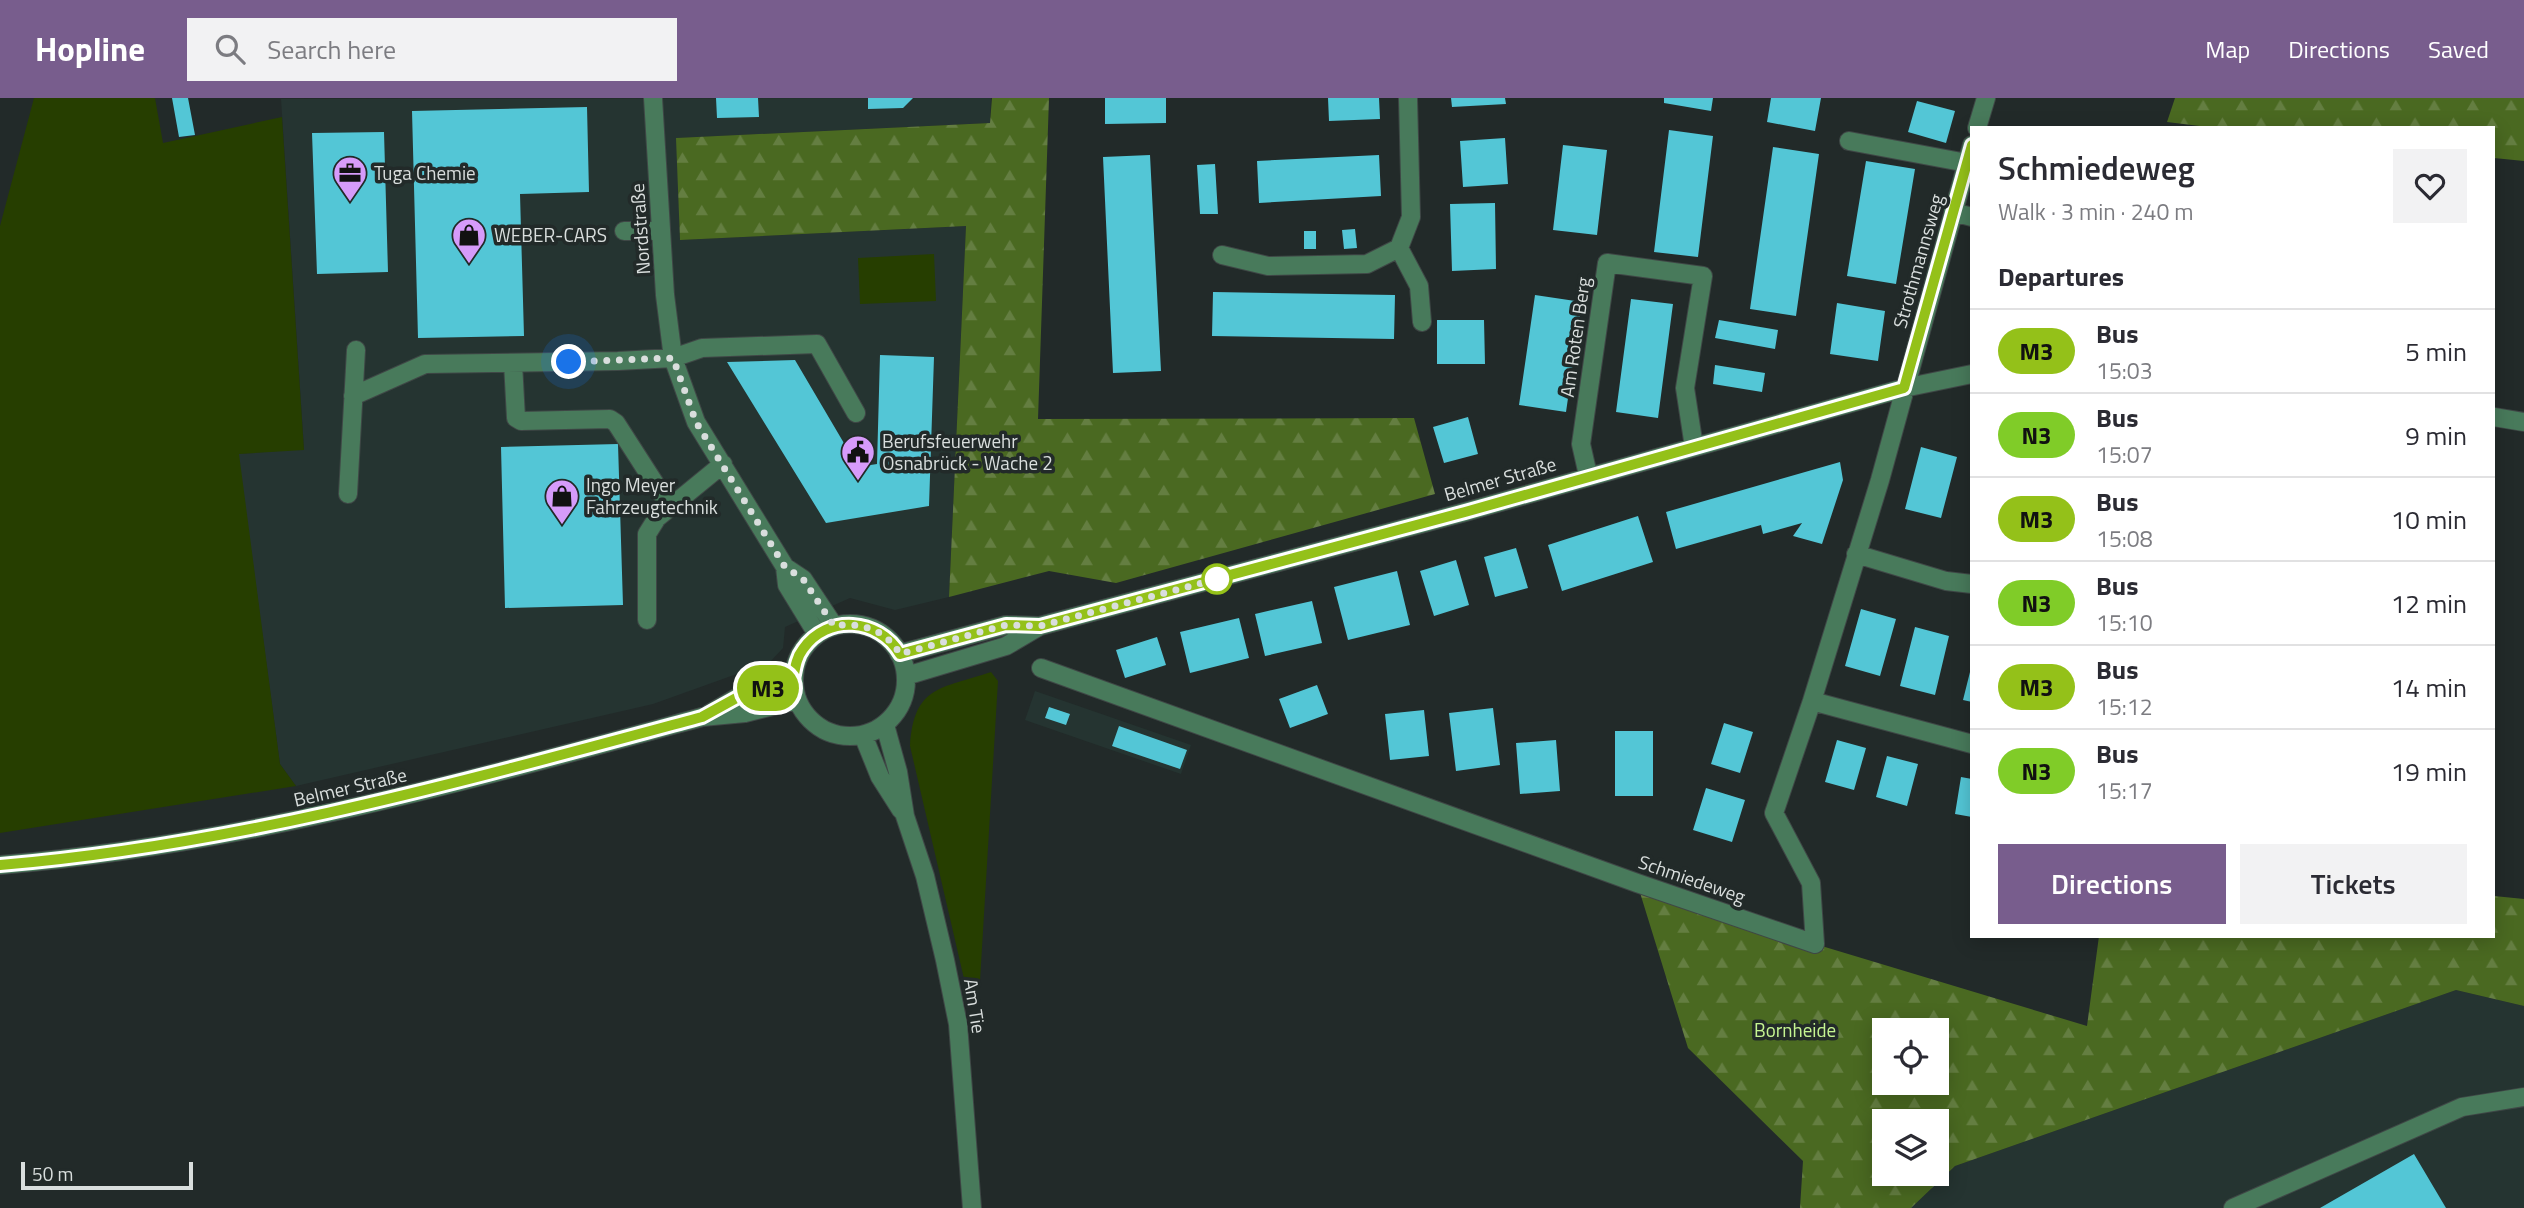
<!DOCTYPE html>
<html lang="en">
<head>
<meta charset="utf-8">
<style>
  :root { --surface:#fff; --page:#f2f2f3; --text:#2b2b33; --muted:#7c7c81; --line:#e1e1e2; --accent:#785d8d }
  body { margin:0; font-family:"Titillium Web",sans-serif; background:var(--page); color:var(--text); height:100vh; display:flex; flex-direction:column; font-size:26px; white-space:nowrap }
  * { box-sizing:border-box; margin:0 }
  p { font-size:23px; color:var(--muted) }
  .icon { flex:none; width:38px; height:38px; fill:none; stroke:currentColor; stroke-width:2; stroke-linecap:round; stroke-linejoin:round }
  .map { position:relative; flex:1; overflow:hidden }
  .details { position:absolute; left:1970px; top:28px; width:525px; height:812px; display:flex; flex-direction:column; background:var(--surface); border-radius:0px; box-shadow:0 4px 18px #0003 }
  .details>* { flex:none }
  .badge { padding:0 14px; border-radius:23px; font-size:24px; line-height:46px }
  .tools { position:absolute; left:1872px; top:920px; display:grid; gap:14px }
  .tools a { display:grid; place-items:center; width:77px; height:77px; border-radius:0px; background:var(--surface); box-shadow:0 4px 18px #0003; font-size:35px }
  .scale { position:absolute; left:21px; bottom:18px; width:172px; box-sizing:border-box; padding-left:7px; border:4px solid #d9dedd; border-top:0; font-size:19px; line-height:24px; white-space:nowrap; color:#d9dedd; -webkit-text-stroke:5px #222a29; paint-order:stroke }
  .you { position:absolute; width:35px; height:35px; margin:-18px; border:5px solid #fff; border-radius:50%; background:#1a73e8; box-shadow:0 0 0 10px #1a73e833 }
  .map>.badge { position:absolute; translate:-50% -50%; box-shadow:0 0 0 4px #fff }
  h2 { padding:0 28px; font-size:26px; line-height:63px }
  .round { display:grid; place-items:center; flex:none; width:74px; height:74px; border-radius:0px; background:var(--page) }
  .headline { display:flex; align-items:center; justify-content:space-between; height:119px; padding:0 28px }
  h1 { font-size:33px; font-weight:600; line-height:52px }
  .cta { display:flex; gap:14px; margin-top:auto; padding:14px 28px }
  .cta a { flex:1; height:80px; border-radius:0px; background:var(--accent); color:#fff; font-size:28px; font-weight:600; line-height:80px; text-align:center }
  .cta a+a { background:var(--page); color:var(--text) }
  ul { padding:0; list-style:none }
  li { display:flex; align-items:center; gap:21px; height:84px; padding:0 28px; border-top:2px solid var(--line) }
  li div { flex:1 }
  li b { display:block; font-size:26px }
  li em { font-style:normal }
  li .badge { min-width:77px; font-weight:700; text-align:center }
  header { display:flex; align-items:center; gap:42px; box-sizing:border-box; height:98px; padding:0 35px; background:var(--accent); color:#fff }
  header strong { font-size:33px }
  nav { display:flex; gap:38px; margin-inline-start:auto; font-size:24px }
  .search { width:490px; height:63px; background:var(--page); display:flex; align-items:center; gap:18px; box-sizing:border-box; padding:0 24px; border-radius:0px; color:var(--muted); font-size:26px }
  .map>svg:first-child { display:block }
</style>
</head>
<body>
<header>
<strong>Hopline</strong>
<div class="search"><svg class="icon" aria-label="search" viewBox="0 0 24 24"><circle cx="10" cy="10" r="6"/><path d="M15 15l6 6"/></svg>Search here</div>
<nav><a>Map</a><a>Directions</a><a>Saved</a></nav>
</header>
<div class="map">
<svg width="2524" height="1110" viewBox="0 0 2524 1110">
  <defs>
    <pattern id="forest-firs" width="22" height="20" patternUnits="userSpaceOnUse" patternTransform="scale(1.75)"><rect width="22" height="20" fill="#4a6921"/><path d="M5 1l3.5 6h-7zM16 11l3.5 6h-7z" fill="#647e41"/></pattern>
  </defs>
  <rect width="100%" height="100%" fill="#222a29"/>
  <path fill="#253431" d="M991,0L990,25L677,40L680,142L966,128L949,499L895,512L850,500L785,529L783,550L770,564L653,606L296,688L280,666L238,356L304,351L281,1Z
    M1035,593L1191,647L1181,676L1025,622Z
    M2456,892L2524,908V1110H1911L1955,1068Z"/>
  <path fill="#263e00" d="M34,0H155L163,45L282,19L304,352L239,356L280,666L296,688L0,735V128Z
    M934,156L936,203L860,206L858,160Z
    M991,574L998,583L980,883L965,885L910,648C914,587 941,591 991,574Z"/>
  <path fill="url(#forest-firs)" fill-rule="evenodd" d="M992,0H1049L1038,321L1414,320L1435,396L1116,485L1049,473L949,499L966,128L680,142L676,40L990,25Z
    M2175,0H2524V63L2494,60V30H2216L2167,24Z
    M1637,785L1815,846L2087,928L2099,838H2494V798L2524,801V908L2456,892L1955,1068L1911,1110H1800L1803,1063L1688,950ZM1885,933H1937V985H1885ZM1885,1024H1937V1076H1885Z"/>
  <path fill="#53c6d6" d="M172,0H188L195,37L179,39Z
    M716,0H758L759,19L717,20Z
    M868,0H913L903,10L868,11Z
    M1105,0H1166V25L1105,26Z
    M1328,0H1379L1380,21L1329,23Z
    M1451,0H1505L1506,6L1452,9Z
    M1664,0H1713L1711,13L1664,5Z
    M1771,0H1821L1815,33L1767,24Z
    M1917,3L1955,13L1946,45L1908,34Z
    M587,9L589,94L520,96L524,238L418,240L412,13Z
    M1669,32L1713,38L1698,159L1654,154Z
    M384,34L388,174L317,176L312,35Z
    M1505,40L1508,86L1463,89L1460,43Z
    M1563,47L1607,52L1597,137L1553,132Z
    M1773,49L1819,56L1796,218L1750,211Z
    M1150,57L1161,273L1113,275L1103,59Z
    M1379,57L1381,98L1259,105L1257,63Z
    M1866,63L1915,71L1896,186L1847,178Z
    M1215,66L1218,116H1200L1197,67Z
    M1495,105L1496,171L1452,173L1450,106Z
    M1355,131L1357,150L1344,151L1342,132Z
    M1304,133H1316V151H1304Z
    M1213,194L1395,197L1394,241L1212,238Z
    M1535,197L1582,204L1566,314L1519,307Z
    M1631,201L1673,206L1658,320L1616,314Z
    M1837,205L1885,213L1878,263L1830,256Z
    M1437,222H1484L1485,266H1437Z
    M1719,222L1778,232L1775,251L1715,240Z
    M880,257L934,259L929,408L826,425L727,264L795,262L858,369L877,366Z
    M1715,267L1765,275L1762,294L1713,286Z
    M1468,319L1478,356L1444,365L1433,329Z
    M618,346L623,507L505,510L501,349Z
    M1921,349L1957,359L1941,420L1905,411Z
    M1840,364L1843,382L1822,446L1793,438L1802,425L1763,436L1761,427L1676,451L1666,414Z
    M1638,418L1653,464L1562,493L1548,447Z
    M1516,450L1528,490L1495,499L1484,459Z
    M1456,462L1469,507L1434,518L1420,473Z
    M1397,473L1410,527L1348,542L1334,489Z
    M1312,503L1322,545L1265,558L1255,516Z
    M1861,511L1896,521L1880,578L1845,568Z
    M1239,520L1249,560L1190,575L1180,534Z
    M1915,529L1949,538L1935,597L1900,588Z
    M1157,539L1166,567L1125,580L1116,552Z
    M1971,570L1972,571V604L1963,602Z
    M1317,587L1328,616L1290,630L1279,601Z
    M1049,609L1070,616L1066,627L1045,620Z
    M1493,610L1500,667L1456,673L1449,615Z
    M1424,612L1429,658L1390,662L1385,616Z
    M1724,625L1753,634L1740,675L1711,666Z
    M1119,628L1187,652L1180,671L1112,648Z
    M1615,633H1653V698H1615Z
    M1556,642L1560,693L1520,696L1516,645Z
    M1837,642L1866,650L1854,692L1825,684Z
    M1887,658L1918,666L1907,708L1876,699Z
    M1961,679L1972,681V719L1955,716Z
    M1706,690L1745,702L1732,744L1693,732Z
    M2414,1056L2446,1110H2320Z"/>
  <g fill="none" stroke-linecap="round" stroke-linejoin="round">
    <g stroke="#3f4746" stroke-width="20">
      <path id="minor" d="M653,0L665,197L673,260L696,324L785,469L787,487L817,536
        M1977,30L1986,0
        M1849,43L1967,65
        M1953,114L1972,119
        M624,133H661
        M1399,150L1419,188L1422,224
        M1222,157L1268,168L1367,166L1399,150L1411,119L1408,0
        M513,265L516,320L521,323L610,321L616,325L670,409
        M353,298L425,266L618,263L673,260L702,250L817,246L856,315
        M2494,319L2524,324
        M1588,377L1581,346L1607,165L1703,178L1685,290L1694,349
        M348,396L356,252
        M1856,456L1946,483L1972,486
        M785,469L803,481L834,528
        M647,522V436L657,420L723,366
        M794 582a56 56 0 1 1 112 0a56 56 0 1 1-112 0Z
        M899,556L1006,527L1040,528
        M1041,570L1637,785L1815,846L1811,785L1774,715L1812,603L1880,382L1972,47
        M906,578L1006,548L1040,528L1465,414L1904,290L1972,276
        M1812,603L1972,646
        M709,616L740,598L793,582
        M885,627L898,674L905,718L925,778L945,862L958,926L972,1110
        M863,637L880,679L901,712
        M0,767C240,747 471,682 702,619L745,615L797,602
        M2233,1110L2462,1009L2524,999"/>
    </g>
    <use href="#minor" stroke="#487a5b" stroke-width="18"/>
  </g>
  <g fill="none" stroke-linecap="round" stroke-linejoin="round">
    <g stroke="#fff" stroke-width="16">
      <path id="line" d="M0,767C240,747 471,681 702,619L740,598L793,582C795,571 796,560 803,551C827,516 879,520 900,556L1006,527L1040,528L1465,414L1904,290L1972,47"/>
    </g>
    <use href="#line" stroke="#94c119" stroke-width="10"/>
    <path stroke="#d9dedd" stroke-width="7" stroke-dasharray="0 12.6" d="M569,264L673,260L696,324L785,469L803,481L834,528C861,524 885,531 900,556L1006,527L1040,528L1217,481"/>
  </g>
  <defs>
    <g id="office-pin" transform="scale(1.75)"><path d="M0 17L-7.5 6A9.5 9.5 0 1 1 7.5 6Z" fill="#d69bfa" stroke="#222a29"/><path d="M-6-3h4V-5.5h4V-3h4V5H-6ZM-1-4.5V-3h2v-1.5ZM-6 0V1H6V0Z" fill="#111"/></g>
    <g id="shop-pin" transform="scale(1.75)"><path d="M0 17L-7.5 6A9.5 9.5 0 1 1 7.5 6Z" fill="#d69bfa" stroke="#222a29"/><path d="M-5-2.5h2.3a2.7 3.5 0 0 1 5.4 0H5L5.5 6h-11ZM-1.5-2.5h3a1.5 2.3 0 0 0-3 0Z" fill="#111"/></g>
    <g id="civic-pin" transform="scale(1.75)"><path d="M0 17L-7.5 6A9.5 9.5 0 1 1 7.5 6Z" fill="#d69bfa" stroke="#222a29"/><path d="M-.6-6.5H3V-4.5H.6V-3L4-1V1h2V6H-6V1h2V-1L-.6-3ZM-1.2 2.5V6h2.4V2.5Z" fill="#111"/></g>
  </defs>
  <g fill-rule="evenodd">
    <use href="#office-pin" x="350" y="75"/>
    <use href="#shop-pin" x="469" y="137"/>
    <use href="#civic-pin" x="858" y="354"/>
    <use href="#shop-pin" x="562" y="398"/>
  </g>
  <circle fill="#fff" stroke="#94c119" stroke-width="3.5" cx="1217" cy="481" r="14"/>
  <g text-anchor="middle" stroke-width="7" stroke-linejoin="round" paint-order="stroke">
    <g font-size="19" fill="#d9dedd" stroke="#222a29" text-anchor="start">
      <text x="374" y="82">Tuga Chemie</text>
      <text x="494" y="144">WEBER-CARS</text>
      <text x="882" y="350">Berufsfeuerwehr<tspan x="882" dy="22">Osnabrück - Wache 2</tspan></text>
      <text x="586" y="394">Ingo Meyer<tspan x="586" dy="22">Fahrzeugtechnik</tspan></text>
    </g>
    <g font-size="19" fill="#d9dedd" stroke="#222a29">
      <text transform="translate(640 131) rotate(-94)" y="7">Nordstraße</text>
      <text transform="translate(1918 163) rotate(-74)" y="7">Strothmannsweg</text>
      <text transform="translate(1575 239) rotate(-82)" y="7">Am Roten Berg</text>
      <text transform="translate(1500 381) rotate(-16)" y="7">Belmer Straße</text>
      <text transform="translate(350 689) rotate(-13)" y="7">Belmer Straße</text>
      <text transform="translate(1692 781) rotate(19)" y="7">Schmiedeweg</text>
      <text transform="translate(975 908) rotate(81)" y="7">Am Tie</text>
    </g>
    <g font-size="19" fill="#c6f592" stroke="#222a29">
      <text x="1795" y="939">Bornheide</text>
    </g>
  </g>
</svg>
<div class="tools">
<a><svg class="icon" aria-label="locate" viewBox="0 0 24 24"><circle cx="12" cy="12" r="6"/><path d="M12 2v4M12 18v4M2 12h4M18 12h4"/></svg></a>
<a><svg class="icon" aria-label="layers" viewBox="0 0 24 24"><path d="M12 4l9 5-9 5-9-5zM3 14l9 5 9-5"/></svg></a>
</div>
<div class="scale">50 m</div>
<div class="you" style="left:569px;top:264px"></div>
<b class="badge" style="left:768px;top:590px;background:#94c119;color:#111">M3</b>
<section class="details">
<div class="headline"><div><h1>Schmiedeweg</h1><p>Walk · 3 min · 240 m</p></div><a class="round"><svg class="icon" aria-label="heart" viewBox="0 0 24 24"><path d="M12 20l-8-8c-3-5 5-10 8-4 3-6 11-1 8 4z"/></svg></a></div>
<h2>Departures</h2>
<ul>
<li><span class="badge" style="background:#94c119;color:#111">M3</span><div><b>Bus</b><p>15:03</p></div><em>5 min</em></li>
<li><span class="badge" style="background:#80cc28;color:#111">N3</span><div><b>Bus</b><p>15:07</p></div><em>9 min</em></li>
<li><span class="badge" style="background:#94c119;color:#111">M3</span><div><b>Bus</b><p>15:08</p></div><em>10 min</em></li>
<li><span class="badge" style="background:#80cc28;color:#111">N3</span><div><b>Bus</b><p>15:10</p></div><em>12 min</em></li>
<li><span class="badge" style="background:#94c119;color:#111">M3</span><div><b>Bus</b><p>15:12</p></div><em>14 min</em></li>
<li><span class="badge" style="background:#80cc28;color:#111">N3</span><div><b>Bus</b><p>15:17</p></div><em>19 min</em></li>
</ul>
<div class="cta"><a>Directions</a><a>Tickets</a></div>
</section>
</div>
</body>
</html>
